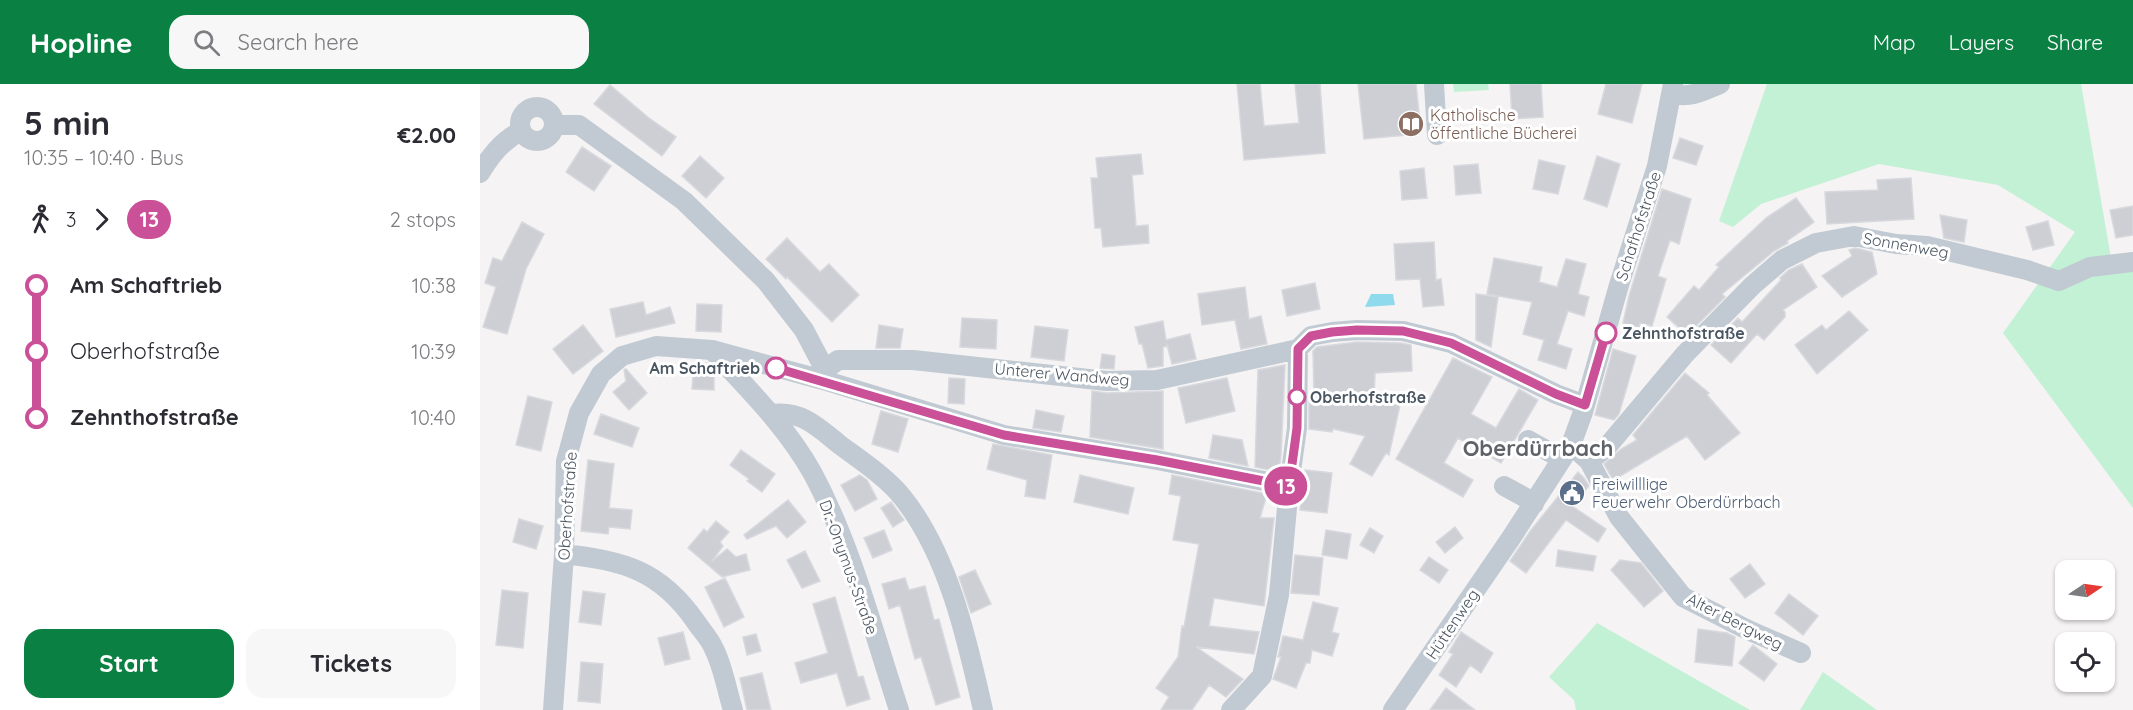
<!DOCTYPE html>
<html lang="en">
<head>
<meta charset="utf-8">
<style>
  :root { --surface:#fff; --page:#f7f7f7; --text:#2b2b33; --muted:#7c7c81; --accent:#0b8043 }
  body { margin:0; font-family:Quicksand,sans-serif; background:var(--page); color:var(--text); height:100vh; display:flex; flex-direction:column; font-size:22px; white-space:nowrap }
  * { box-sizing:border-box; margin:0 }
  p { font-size:20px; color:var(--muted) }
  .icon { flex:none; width:33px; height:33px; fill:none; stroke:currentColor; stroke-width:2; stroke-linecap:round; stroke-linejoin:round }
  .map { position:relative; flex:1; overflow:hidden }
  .drawer { display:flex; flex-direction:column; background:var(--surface); width:480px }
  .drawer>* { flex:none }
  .badge { padding:0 12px; border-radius:20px; font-size:21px; line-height:39px }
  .needle { width:39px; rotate:77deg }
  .buttons { position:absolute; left:1575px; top:476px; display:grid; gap:12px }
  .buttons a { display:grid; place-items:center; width:60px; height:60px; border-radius:12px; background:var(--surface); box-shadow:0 2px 4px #0004; font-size:30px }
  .map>.badge { position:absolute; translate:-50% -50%; box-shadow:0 0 0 3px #fff }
  .legs { display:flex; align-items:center; gap:9px; height:66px; padding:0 24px; font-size:20px }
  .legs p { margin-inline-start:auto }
  .overview { display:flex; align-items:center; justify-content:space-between; height:102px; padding:0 24px }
  h1 { font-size:33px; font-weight:800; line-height:45px }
  .action { display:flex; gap:12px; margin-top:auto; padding:12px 24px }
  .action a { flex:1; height:69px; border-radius:18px; background:var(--accent); color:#fff; font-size:24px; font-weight:800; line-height:69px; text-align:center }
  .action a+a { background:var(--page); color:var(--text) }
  ul { padding:0 24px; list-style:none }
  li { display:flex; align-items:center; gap:21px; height:66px; font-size:22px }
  li i { display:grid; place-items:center; width:9px; height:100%; margin:0 8px; background:currentColor }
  li i::after { content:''; width:15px; height:15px; margin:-8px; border:4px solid; border-radius:50%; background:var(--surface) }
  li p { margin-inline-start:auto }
  li:first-child i { background:linear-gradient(#0000 50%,currentColor 0) }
  li:last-child i { background:linear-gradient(currentColor 50%,#0000 0) }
  header { display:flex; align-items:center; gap:36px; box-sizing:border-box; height:84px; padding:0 30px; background:var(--accent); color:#fff }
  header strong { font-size:28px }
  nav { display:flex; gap:33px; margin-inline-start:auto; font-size:21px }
  .search { width:420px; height:54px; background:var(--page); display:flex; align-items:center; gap:15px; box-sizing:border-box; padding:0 21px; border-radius:18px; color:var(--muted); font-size:22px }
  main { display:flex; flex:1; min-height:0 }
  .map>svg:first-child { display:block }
</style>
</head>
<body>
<header>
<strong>Hopline</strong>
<div class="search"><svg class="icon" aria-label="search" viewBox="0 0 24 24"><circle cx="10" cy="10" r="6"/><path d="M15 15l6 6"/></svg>Search here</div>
<nav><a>Map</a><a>Layers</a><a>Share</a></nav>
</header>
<main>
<section class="drawer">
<div class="overview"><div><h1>5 min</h1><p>10:35 – 10:40 · Bus</p></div><b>€2.00</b></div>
<div class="legs"><svg class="icon" aria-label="walk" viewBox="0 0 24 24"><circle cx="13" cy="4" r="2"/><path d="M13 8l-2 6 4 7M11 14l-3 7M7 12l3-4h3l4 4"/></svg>3<svg class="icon" aria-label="forward" viewBox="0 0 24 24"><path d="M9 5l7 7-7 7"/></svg><b class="badge" style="background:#ca5098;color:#fff">13</b><p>2 stops</p></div>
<ul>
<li><i style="color:#ca5098"></i><b>Am Schaftrieb</b><p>10:38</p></li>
<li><i style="color:#ca5098"></i><span>Oberhofstraße</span><p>10:39</p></li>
<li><i style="color:#ca5098"></i><b>Zehnthofstraße</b><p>10:40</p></li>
</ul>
<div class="action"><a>Start</a><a>Tickets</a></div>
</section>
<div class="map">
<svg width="1653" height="626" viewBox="0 0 1653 626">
  <rect width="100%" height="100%" fill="#f5f3f3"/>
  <path fill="#c3f1d5" d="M973,0H1008L1009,6L974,8Z
    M1287,0H1601L1632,180L1653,178V424L1523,249L1595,148L1518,101L1399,80L1281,120L1253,143L1239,137Z
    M1117,539L1270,626H1096L1094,616L1069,593Z
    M1343,588L1397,626H1320Z"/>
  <path fill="#90daee" d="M891,210H913L915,221L885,223Z"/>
  <path fill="#cdcfd5" stroke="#d7d9de" stroke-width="1.5" d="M757,0H780L784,42L819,39L815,0H840L845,69L764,76Z
    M878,0H936L939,29L938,50L884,55Z
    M1030,0H1061L1063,33L1032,35Z
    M1126,0H1162L1152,39L1118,30Z
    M130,1L169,34L196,53L182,72L114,20Z
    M1200,54L1223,62L1216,81L1193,74Z
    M102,63L131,82L114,107L86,88Z
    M661,70L663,90L652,91L656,142L668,141L669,159L623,163L621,144H615L611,94H618L616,74Z
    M220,72L244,94L226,114L202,92Z
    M1117,72L1140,80L1127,123L1104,115Z
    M1059,76L1085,82L1078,110L1053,105Z
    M998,80L1001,109L976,111L974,82Z
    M944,84L947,114L922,116L920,87Z
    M1431,94L1434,135L1347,140L1345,108L1398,106L1397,96Z
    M1182,105L1211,115L1199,160L1190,156L1178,192L1186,195L1172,242L1160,239L1159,244L1143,239L1149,212Z
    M1316,114L1334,138L1307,157L1308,159L1294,167L1242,210L1245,213L1207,251L1187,233L1214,202L1219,206L1239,183L1236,181L1286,134Z
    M1653,122V151L1636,154L1630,126Z
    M1460,131L1487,136L1484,158L1464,154Z
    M1568,137L1574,161L1553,166L1546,143Z
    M42,138L64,150L46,185L27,250L3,243L16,203L5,199L13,174L22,177Z
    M307,154L340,188L349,180L379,211L352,238L307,193L306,195L286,175Z
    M954,158L956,196L961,195L964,221L943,223L940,195L916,196L914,160Z
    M1375,164L1392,168L1397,190L1362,213L1342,192L1372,172L1369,166Z
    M1014,174L1062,183L1059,198L1077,203L1086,175L1106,180L1098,210L1109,213L1104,232L1088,227L1077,260L1092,265L1086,285L1058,276L1064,256L1043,250L1052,218L1007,210Z
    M1322,180L1337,203L1303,226L1305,228V233L1284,256L1277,250L1251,279L1231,261L1258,234L1262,238L1301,196L1300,194L1309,186Z
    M835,199L840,225L807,232L802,206Z
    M765,203L769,235L781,232L787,260L761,265L755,236L722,241L718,210Z
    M996,210L1018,213L1011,263L996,256Z
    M163,218L166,231L190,223L195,239L136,253L130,225Z
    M217,220L242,221L241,248L216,247Z
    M1369,227L1388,246L1337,290L1315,261L1342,241L1346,246Z
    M482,234L517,236L516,265L480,263Z
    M683,237L686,256L710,250L716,275L692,280L687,261L688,262L683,263V282L668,284L662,260H659L655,243Z
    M103,241L123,267L93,290L73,265Z
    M399,241L423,245L420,264H396Z
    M555,242L588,246L584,277L551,273Z
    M877,258L921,259L931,261L932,287L895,289L894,316L920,321L909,371L906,369L892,392L870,380L885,352L853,345L852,348L829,345V310H834L833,267L837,263Z
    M1133,265L1156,272L1139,330L1134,336L1115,331Z
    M622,270L635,272L634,285L620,284Z
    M973,274L1012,293L991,330L1016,344L1039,305L1058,316L1021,379L978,354L964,379L993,396L983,413L916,375Z
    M214,279H228L234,286V306L212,305Z
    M805,281L801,371L799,388L775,383L778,286Z
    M146,285L167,309L149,326L133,308L146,297L144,286Z
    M1205,289L1229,309L1227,311L1260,349L1225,376L1207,352L1137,394H1132L1124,380L1141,365L1157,356L1153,351Z
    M469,294L485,295L484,320L468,319Z
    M747,294L755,327L706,339L698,304Z
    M612,307L627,309L683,307V365L610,353Z
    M48,312L72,318L61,367L36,361Z
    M556,326L584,332L581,348L553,344Z
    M401,327L428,335L418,368L392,360Z
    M121,330L159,344L152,363L114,350Z
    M733,351L762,356L768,382L729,374Z
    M513,360L572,371L565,415L545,412L547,396L507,385Z
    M261,366L295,390L282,408L267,397L269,395L250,381Z
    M108,376L134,380L129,424L152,426L150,445L129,443L128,450L101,447Z
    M825,386L852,389L847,429L820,426Z
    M1098,388L1104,394L1109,402L1092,422L1126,445L1118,458L1086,436L1046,489L1030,477L1051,446Z
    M380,391L387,396L397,415L375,427L361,401Z
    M600,391L654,404L648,430L594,418Z
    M692,391L787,410L780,434H794L784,522L734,514L729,542L779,548L774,570L716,563L763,595L746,613L729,601L712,626H681L689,613L676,604L698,573L702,542L704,543L719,460L693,456L701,412L689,410Z
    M308,416L326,438L307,454L296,442L267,455L264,451Z
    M411,418L424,436L413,443L401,424Z
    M39,435L63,442L56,465L33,458Z
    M236,437L249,448L240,458L243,462L232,477L247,465L256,473L266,470L270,486L242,493L208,464L224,445L227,448Z
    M975,443L983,454L965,469L956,458Z
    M890,444L903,452L894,469L880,461Z
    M404,446L412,466L393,474L384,454Z
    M846,446L871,450L867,475L842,471Z
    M1078,466L1116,472L1113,487L1076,482Z
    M325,467L340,497L322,504L307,476Z
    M815,471L843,474L839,511L811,509Z
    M949,473L968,486L959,499L940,486Z
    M1140,476L1161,479L1183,507L1164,523L1131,486Z
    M1270,480L1285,500L1265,514L1250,495Z
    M495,486L511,520L491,529L479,493Z
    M245,494L264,533L244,543L225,503Z
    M425,494L429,506L445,502L454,536L459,535L480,613L456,621L441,573L435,575L420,521L409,525L402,500Z
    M22,506L48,509L43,564L16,561Z
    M103,507L125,510L121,541L99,538Z
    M1309,510L1338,532L1323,551L1295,529Z
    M355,513L378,593L383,592L390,615L367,622L357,589L321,599L315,579L348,569L333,520Z
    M833,518L858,524L852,548L859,550L852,572L832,566L830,579H826L816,604L793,595L801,573H798L803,552L823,556Z
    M1218,545L1247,549L1255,553L1252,582L1215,578Z
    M203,548L210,575L185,581L178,554Z
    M981,548L1013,569L1001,589L990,581L976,603L959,591L973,570L969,568Z
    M276,550L281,567L267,571L263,553Z
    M1273,561L1297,580L1284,597L1259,579Z
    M101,578L123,580L120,619L98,617Z
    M282,589L291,626H267L260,594Z
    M966,604L995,626H950Z"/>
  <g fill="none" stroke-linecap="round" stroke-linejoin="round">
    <path stroke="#c1cad2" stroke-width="20" d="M954,0L957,51
      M1193,0L1177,82L1139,201L1103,328L1091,361L1109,377L1139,433L1203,513L1268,546L1321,569
      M1193,10C1211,14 1223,7 1240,0
      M40 40a17 17 0 1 1 34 0a17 17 0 1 1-34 0Z
      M75,41H99L204,117L286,197L324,246L345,286L343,296
      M0,89C11,71 22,57 41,47
      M232,266C268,305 307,343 333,390C372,463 393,547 419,626
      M345,286L358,276H433L627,297L677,296L818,265
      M292,330C322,326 339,344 360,361C379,375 409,395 423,414C469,472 487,556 503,626
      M1048,356L1082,375
      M1109,377L1126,364L1205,270L1273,201L1302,176L1336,159L1374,152L1416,160L1447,162L1547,186L1579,197L1610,183L1653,178
      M1024,402L1046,414L1054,420
      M84,470C144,477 180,486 216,538C222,547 230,555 234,565C243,582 247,607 253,626
      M73,626L84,470L86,377L99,329L121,290L142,272L176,262L232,266L343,296L524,351L677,376L809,402
      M751,626L782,592L799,511L809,402L817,344L818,265L831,252L852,248L877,246L923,247L971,259L1076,310L1105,321
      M913,626L1031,454L1091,361"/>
  </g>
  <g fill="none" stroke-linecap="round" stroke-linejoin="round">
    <g stroke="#fff" stroke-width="14">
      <path id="line-1" d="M296,284L524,351L677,376L809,402L817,344L818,265L831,252L852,248L877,246L923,247L971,259L1076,310L1105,321L1126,249"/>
    </g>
    <use href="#line-1" stroke="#ca5098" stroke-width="9"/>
  </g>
  <defs>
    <g id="library-disc" transform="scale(1.35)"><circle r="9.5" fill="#8d6e63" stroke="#fff"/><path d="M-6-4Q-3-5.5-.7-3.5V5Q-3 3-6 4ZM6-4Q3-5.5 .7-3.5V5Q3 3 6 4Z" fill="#fff"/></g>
    <g id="civic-disc" transform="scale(1.35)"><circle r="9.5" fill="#5c6f8a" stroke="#fff"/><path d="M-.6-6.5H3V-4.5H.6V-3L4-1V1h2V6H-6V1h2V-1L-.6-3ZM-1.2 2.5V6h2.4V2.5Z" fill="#fff"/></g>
  </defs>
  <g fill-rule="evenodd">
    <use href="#library-disc" x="931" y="40"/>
    <use href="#civic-disc" x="1092" y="409"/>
  </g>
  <g fill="#fff" stroke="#ca5098" stroke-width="3">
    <circle cx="1126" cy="249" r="10"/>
    <circle cx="296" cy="284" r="10"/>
    <circle cx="817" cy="313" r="8"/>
  </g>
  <g text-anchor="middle" stroke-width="6" stroke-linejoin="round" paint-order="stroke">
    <g font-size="16" fill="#785e54" stroke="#fff" text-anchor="start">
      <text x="950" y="37">Katholische<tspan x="950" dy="18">öffentliche Bücherei</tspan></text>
    </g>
    <g font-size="16" fill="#4a5661" stroke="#fff">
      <text transform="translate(1158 142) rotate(-72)" y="6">Schafhofstraße</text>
      <text transform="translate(1426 161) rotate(10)" y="6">Sonnenweg</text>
      <text transform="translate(582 290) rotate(5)" y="6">Unterer Wandweg</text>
      <text transform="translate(87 422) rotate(-86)" y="6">Oberhofstraße</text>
      <text transform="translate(369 483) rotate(70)" y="6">Dr.-Onymus-Straße</text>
      <text transform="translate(1255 537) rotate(27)" y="6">Alter Bergweg</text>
      <text transform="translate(972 540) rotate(-56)" y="6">Hüttenweg</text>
    </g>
    <g font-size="16" font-weight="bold" fill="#4a5661" stroke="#fff" text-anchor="start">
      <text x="1142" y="255">Zehnthofstraße</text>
      <text x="280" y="290" text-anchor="end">Am Schaftrieb</text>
      <text x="830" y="319">Oberhofstraße</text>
    </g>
    <g font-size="16" fill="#4e5e75" stroke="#fff" text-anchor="start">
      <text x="1112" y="406">Freiwilllige<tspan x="1112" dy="18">Feuerwehr Oberdürrbach</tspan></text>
    </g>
    <g font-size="22" font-weight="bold" fill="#5f6368" stroke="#fff">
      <text x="1058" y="372">Oberdürrbach</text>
    </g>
  </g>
</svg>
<div class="buttons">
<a><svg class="needle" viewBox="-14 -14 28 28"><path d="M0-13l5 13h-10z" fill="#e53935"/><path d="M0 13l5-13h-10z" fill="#7c7c81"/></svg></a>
<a><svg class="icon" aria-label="locate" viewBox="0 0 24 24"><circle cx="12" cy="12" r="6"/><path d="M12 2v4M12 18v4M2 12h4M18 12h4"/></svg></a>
</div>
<b class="badge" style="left:806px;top:402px;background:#ca5098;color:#fff">13</b>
</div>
</main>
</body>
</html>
